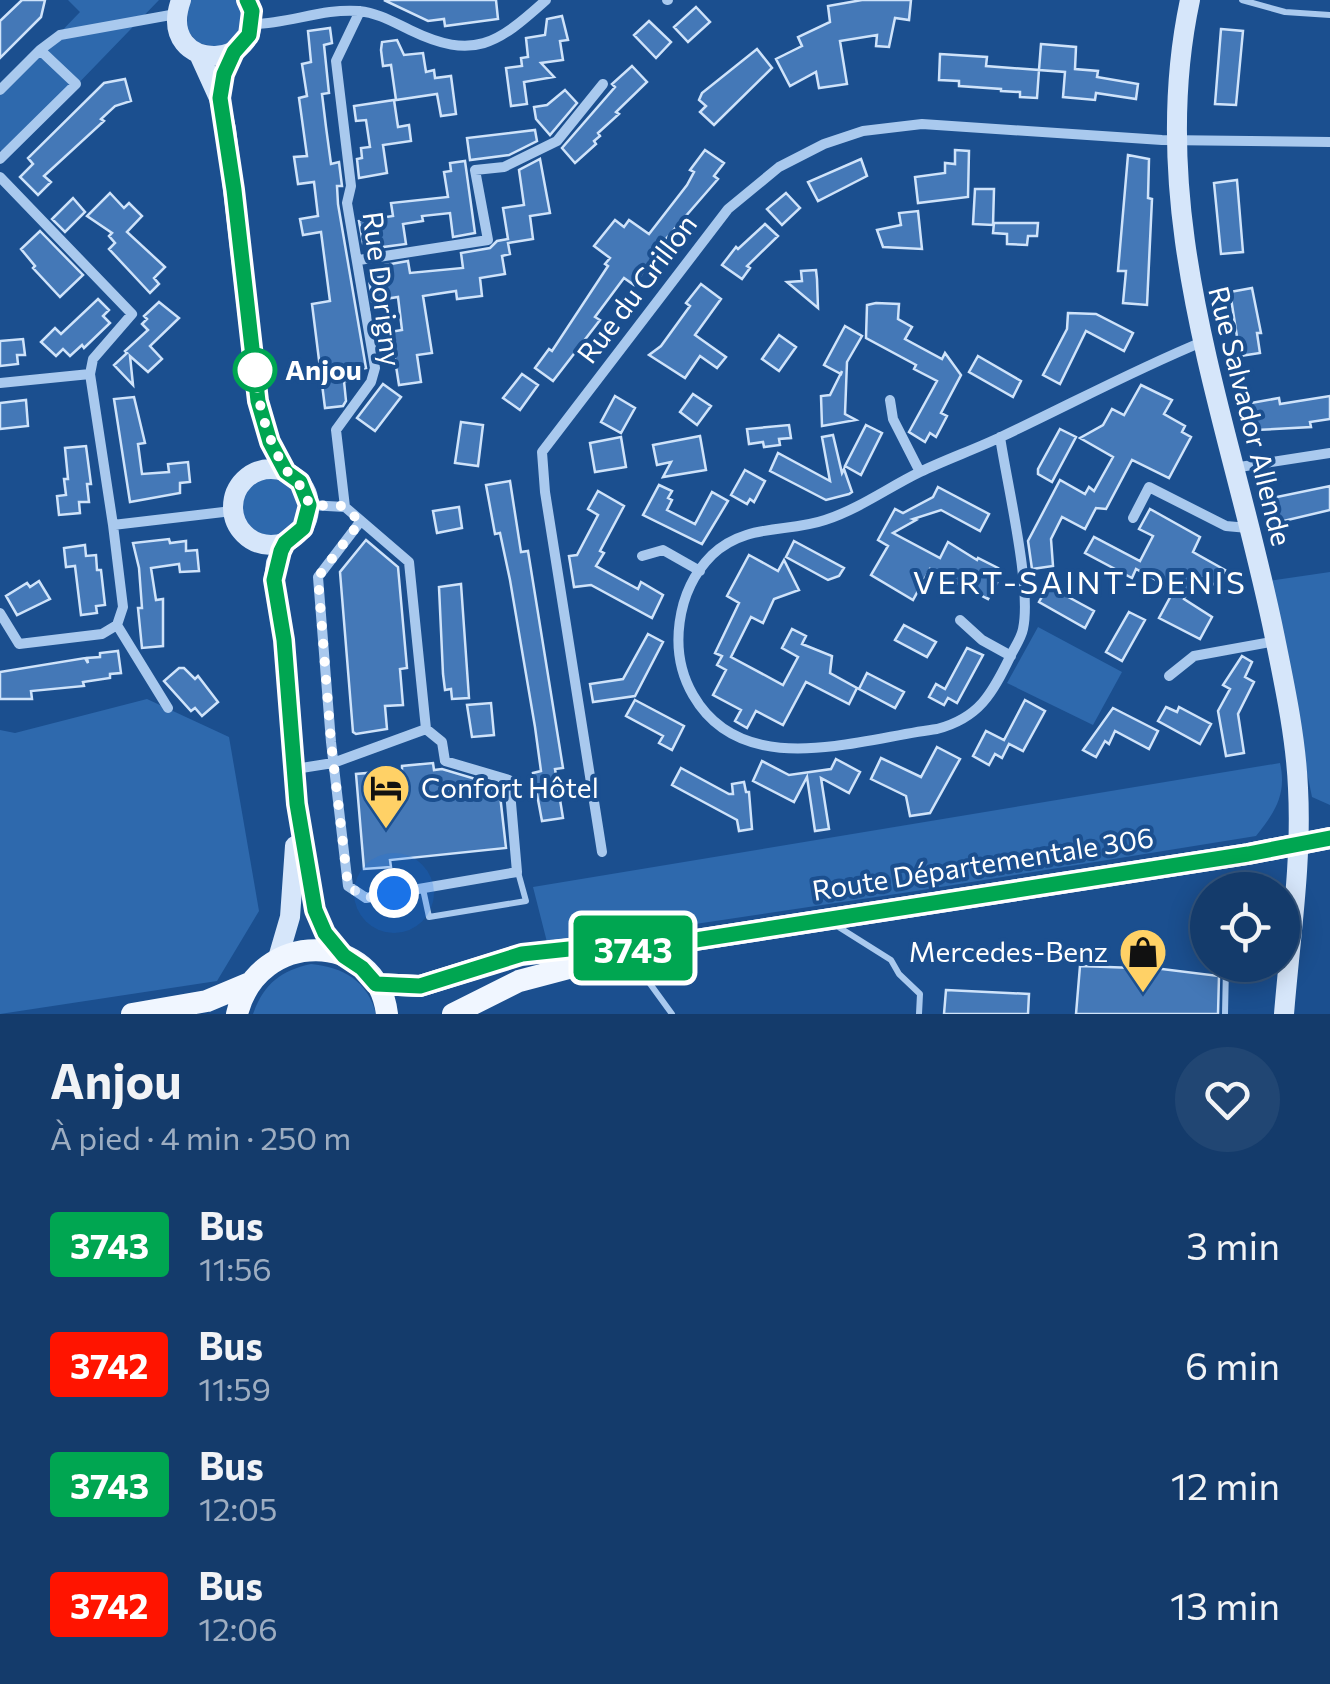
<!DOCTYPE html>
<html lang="fr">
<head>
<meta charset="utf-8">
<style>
  :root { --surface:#143b6b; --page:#214673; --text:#f1f3f6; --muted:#9dadc1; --line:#33557e }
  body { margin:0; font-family:Commissioner,sans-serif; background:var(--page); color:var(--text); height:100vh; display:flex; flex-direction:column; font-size:38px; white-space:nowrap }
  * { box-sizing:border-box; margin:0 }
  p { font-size:32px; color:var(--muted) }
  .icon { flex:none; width:55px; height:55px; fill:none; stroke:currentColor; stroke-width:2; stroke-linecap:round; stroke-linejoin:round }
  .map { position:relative; height:1014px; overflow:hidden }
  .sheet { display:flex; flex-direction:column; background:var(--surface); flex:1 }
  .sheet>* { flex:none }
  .badge { padding:0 20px; border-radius:8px; font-size:35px; line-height:65px }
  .tools { position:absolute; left:1190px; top:872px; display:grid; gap:20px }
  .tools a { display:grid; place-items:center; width:110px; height:110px; border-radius:50%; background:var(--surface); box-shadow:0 5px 25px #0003,0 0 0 2px var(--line); font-size:50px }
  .you { position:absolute; width:50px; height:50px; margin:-25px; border:8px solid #fff; border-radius:50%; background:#1a73e8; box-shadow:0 0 0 15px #1a73e833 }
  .map>.badge { position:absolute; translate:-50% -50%; box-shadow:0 0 0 5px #fff }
  .round { display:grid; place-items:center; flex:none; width:105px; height:105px; border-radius:52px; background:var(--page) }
  .summary { display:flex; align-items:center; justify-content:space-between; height:170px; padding:0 50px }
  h1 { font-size:48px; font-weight:700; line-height:75px }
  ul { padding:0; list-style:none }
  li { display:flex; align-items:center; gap:30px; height:120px; padding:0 50px }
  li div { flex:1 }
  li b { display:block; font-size:38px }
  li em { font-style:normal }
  li .badge { min-width:110px; font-weight:700; text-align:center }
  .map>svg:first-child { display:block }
</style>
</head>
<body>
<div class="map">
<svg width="1330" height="1014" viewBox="0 0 1330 1014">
  <rect width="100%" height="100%" fill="#1b4f8f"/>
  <path fill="#2e69ad" d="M68,0H159L7,157L0,150V95L80,12Z
    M191,0H240L243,32L223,48L198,43L187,30L188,5Z
    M240 507a30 30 0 1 1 60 0a30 30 0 1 1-60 0Z
    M1330,572V805L1312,797L1268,581Z
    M1038,627L1122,672L1093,725L1007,683Z
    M147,699L229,737L259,911L217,981L0,1014V730L15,733Z
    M1280,763C1287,794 1275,812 1256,836L916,891L548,946L533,887Z
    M311,964C343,967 368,981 376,1014H253C264,984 280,971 311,964Z"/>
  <path fill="#4478b7" stroke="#cfe3fa" stroke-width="2.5" d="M22,0H45L41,17L0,58V21Z
    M384,0H496L498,19L445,26L444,19L428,21Z
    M862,0H911L909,20L895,18L889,47L876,46L877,35L840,41L847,84L819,88L816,72L790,86L776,59L802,46L798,37L830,22L828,6Z
    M696,7L710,22L688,42L674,27Z
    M562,16L568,40L560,41L563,60L541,63L554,77L524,82L527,104L511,106L506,68L522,66L521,58L528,57L526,38L545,35L547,19Z
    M649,21L671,42L656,58L634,35Z
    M330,28L332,43L324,45L329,93L322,94L326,127L331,164L339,162L342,186H337L338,204L366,368L348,372L350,381H344L346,401L343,406L325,408L312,304L330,301L321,232L303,235L300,219L318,216L314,182L298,184L294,157L307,156L299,98L307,96L302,64L311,62L308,31Z
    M1221,29L1243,31L1236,105L1215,104Z
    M397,40L404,55L423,53L426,72L434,70L435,78L451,76L456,114L441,116L437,94L396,100L391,65L383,66L381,50L382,42Z
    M1041,44L1076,47L1075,69L1098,71L1097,77L1138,84L1136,99L1096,93L1095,100L1063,97L1065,72L1039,70Z
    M757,49L772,68L714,125L700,112L706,106L699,100L702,93Z
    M940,54L987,57L986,66L1039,70L1037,98L1020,97V92L1001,91V89L959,86V81L939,80Z
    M632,66L647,82L616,112L619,114L598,133L600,136L594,141L596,144L575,163L562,148L615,87L612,84Z
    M125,79L131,101L115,106L101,119L104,121L44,176L51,182L38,195L20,177L33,164L28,158L104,83Z
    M565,90L577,103L550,135L536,119L534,107L547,105Z
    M394,100L398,127L409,125L411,141L383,145L387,173L359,178L357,159L362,158L361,148L370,147L366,120L356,121L354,106Z
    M535,130L537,141L509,155L470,160L467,138Z
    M705,150L724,163L714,176L718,179L665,240L634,285L624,278L595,317L600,320L553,381L535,368L549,349L552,351L608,266L605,264L610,258L594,246L615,220L624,227L629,220L649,234L687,185L694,172L690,170Z
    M955,150L969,151L968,197L918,203L915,177L945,173V163L955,164Z
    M1128,155L1149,159L1148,198L1152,199L1147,305L1123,303L1126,271H1118Z
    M540,159L550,213L530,216L533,239L508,243L510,254L502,256L505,274L480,278L482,296L457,299L456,291L423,296L432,353L417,355L421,382L399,385L393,347L381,349L378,334L402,330L398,297L372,301L369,279L387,276L385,265L408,261L410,273L463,268L461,253L490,248L497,241L508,239L503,208L524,205L519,170Z
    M861,159L867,176L818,201L808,182Z
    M465,161L475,233L453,237L450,213L422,216L423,221L403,224L406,244L383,247L382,240L363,243L359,221L393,216L391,203L448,197L444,172L451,171L450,163Z
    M1237,180L1243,252L1221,254L1214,183Z
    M975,189H994L993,225L973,224Z
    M110,193L124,208L129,203L142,216L127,232L165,267L154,278L159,284L150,293L109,249L115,243L109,236L112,233L87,216Z
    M786,193L800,208L782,225L767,209Z
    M73,198L85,212L65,232L52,219Z
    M918,211L922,249L883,247L877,230L901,225L899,213Z
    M994,223H1038L1037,236H1028L1027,245L1007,244V234L993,233Z
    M765,224L778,236L747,266L750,268L742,279L722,265L736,247L738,249Z
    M40,231L83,275L60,297L33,268L35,266L21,249Z
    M816,270L817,279L818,308L787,282L802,281L801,271Z
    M701,284L721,299L695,335L726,357L717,368L700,356L685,378L649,355L661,346L690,306L686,303Z
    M1252,288L1261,333H1257L1260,353L1240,356L1230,292Z
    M98,299L109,310L103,316L110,323L84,348L82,345L70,356L63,349L56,356L41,342L55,328L61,334Z
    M159,302L179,318L150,346L162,359L148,372L130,356L133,385L114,365L127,353L125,351L148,330L142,324L147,319L144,316Z
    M876,303L899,304L898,319L912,327L905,339L942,359L945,353L961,375L941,413L947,416L936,437L930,433L925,442L909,432L937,381L914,369L916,365L866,338L867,305Z
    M1068,313L1096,314L1133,333L1124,351L1086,331L1060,384L1043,375L1067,329Z
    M845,326L862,336L847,362L845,414L856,420L822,426L821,396L830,395L842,371L841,374L824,365Z
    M779,335L796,347L779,371L762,359Z
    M23,339L25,355H17L18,364L0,366V341Z
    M978,356L1021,381L1013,397L969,372Z
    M522,374L538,385L520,410L503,398Z
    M383,384L401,397L375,431L357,418Z
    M1141,385L1172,400L1164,414L1185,426L1182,432L1191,437L1169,478L1132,460L1106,509L1096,508L1085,529L1062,517L1051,539L1053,566L1032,569L1028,541L1060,480L1085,494L1089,487L1094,491L1113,457L1080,438L1103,425L1112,409L1124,415Z
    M693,394L711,406L697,425L680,412Z
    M615,396L635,408L621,433L601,422Z
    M1330,396V419L1310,422L1311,427L1256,430L1251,403L1279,398L1280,404Z
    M134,397L145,443L138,444L142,474L169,472L168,464L188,462L190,482L180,483V493L130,502L114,399Z
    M26,400L28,426L0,429V403Z
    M461,422L483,425L478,466L455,463Z
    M789,425L791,438L779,439L780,445L764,447L763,442L749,444L747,429Z
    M866,425L882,433L861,475L845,466Z
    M1060,429L1076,437L1052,482L1038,474V469Z
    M833,435L842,473L844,469L852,492L849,494L826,500L770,471L778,453L830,481L822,437Z
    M700,436L706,470L663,477L671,462L657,465L653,445Z
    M621,437L626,467L595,472L590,443Z
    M86,446L91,484H87L89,502H79L80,513L59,515L57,496L66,495L64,479H68L65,448Z
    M745,470L765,481L754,502L750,499L747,504L731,495Z
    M510,481L521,552L528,551L563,768L555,769L563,818L542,821L533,773L541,771L535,727L510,580L500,533L495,534L486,485Z
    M659,485L672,491L668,498L672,500L667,510L695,524L712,492L728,501L702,544L643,515Z
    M1330,486V510L1275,523L1272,498Z
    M938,487L989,514L980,531L941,510L913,519L916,520L893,533L940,558L948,542L977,560L978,558L998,568L992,580L997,583L988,599L930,569L913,600L871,575L888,546L878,540L895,509L903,513L933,497Z
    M598,491L624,506L600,551L604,553L596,566L638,589L641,582L663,595L652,618L591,585L574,587L569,556L577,555L598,515L588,509Z
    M459,507L462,528L437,533L433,511Z
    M1150,509L1200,537L1193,552L1225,570L1217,586L1197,575L1184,599L1212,617L1200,639L1159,618L1174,590L1136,569L1132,578L1085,553L1094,537L1140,561L1153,536L1139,529Z
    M169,539L170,543L186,541V551L197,550L199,571L180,572L179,564L151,568L156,600L163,599V646L142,648L138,608H142L139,568L133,543Z
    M366,540L398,567L407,668L400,669L403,705L385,706L387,729L356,734L353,732L340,572Z
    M794,541L844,568L839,576L828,580L786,557Z
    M85,545L86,556L96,555L97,570H101L105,605L96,606L97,613L81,615L75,566L66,567L64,548Z
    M749,555L778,571L784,560L799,590L774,599L763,623L751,617L731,657L783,685L798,657L782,648L792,629L806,636L802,644L832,656L830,673L857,688L849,704L806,682L783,725L756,711L747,728L735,721L741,710L713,695L726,670L717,665L722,656L715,653L739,603L727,596Z
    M39,581L50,599L17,615L6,596L27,583L30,587Z
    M461,584L469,698L452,699L451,689L445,690L443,674L439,587Z
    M1048,586L1094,611L1085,628L1039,602Z
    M1129,612L1145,620L1122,661L1106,652Z
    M904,625L936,642L927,657L895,640Z
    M648,634L663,642L635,696L593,702L590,684L623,679Z
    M967,648L983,655L957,703L948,698L944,705L929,697L936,684L945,689Z
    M118,651L121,673L110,674V678L83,682L84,686L31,691L32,699H0V672L85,658L88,663L87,658L100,657V653Z
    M1242,656L1252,662L1245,677L1254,682L1238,714L1244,753L1226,756L1218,711L1230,689L1223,685Z
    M179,668H184L195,679L198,676L218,702L202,716L195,708L191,711L164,681Z
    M867,673L904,692L895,708L859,689Z
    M635,700L684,726L672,750L659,743L663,736L626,716Z
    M1025,700L1045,711L1023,751L1009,744L1002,758L995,754L989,765L973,756L986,731L1004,740Z
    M491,703L494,735L472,737L467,705Z
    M1166,707L1177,712L1179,707L1211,724L1200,744L1158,721Z
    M1113,708L1158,731L1149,749L1115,731L1109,744L1105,741L1096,757L1083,750Z
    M937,747L960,759L930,813L910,816L906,796L871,779L881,758L921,777Z
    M836,759L860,772L849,793L821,778L829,829L815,831L807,777L794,802L753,781L762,761L789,775L831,769Z
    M433,763L434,770L442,769L499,786L506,848L390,860L391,867L364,869L356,774L402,770V766Z
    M681,768L729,794H733L732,784L744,782L746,792H749L752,829L739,831L737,820L672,785Z
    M1080,966L1162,969L1219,976L1218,1014H1076Z
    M946,990L1029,994L1028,1014H944Z"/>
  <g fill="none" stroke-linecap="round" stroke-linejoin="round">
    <path stroke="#a9c9ee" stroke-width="6" d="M1242,0L1285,12L1330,15
      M423,889L429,917L526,901L518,872
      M837,926L891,960L899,974L920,994L919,1014
      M618,963L648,981L672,1014
      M1225,1014L1226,966"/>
    <path stroke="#a9c9ee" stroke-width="10" d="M667,0H668
      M252,24C288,24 323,8 359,11C378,13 393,22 410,30C474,61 497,44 546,0
      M0,90L40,50L60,35L176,14
      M0,159L76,84L40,50
      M0,177L132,314L93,359L90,374L113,525L232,511
      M359,260L488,240L475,170L504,167L557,141L603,84
      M0,383L90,374
      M890,400L893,419L920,472
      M1000,437C1007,484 1032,588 1023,629C1021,639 1014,648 1010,657C992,694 979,718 937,729C858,739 743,782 693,695C668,652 676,591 712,555C745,523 787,533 825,520C859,509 889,487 920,472C947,459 976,449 1003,436C1069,405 1134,370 1202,342
      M1233,468L1330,453
      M345,507L336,430L371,382L375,368L347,203L351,186L336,61L360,11
      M1133,518L1149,487L1226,526L1248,528
      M360,522L318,577L331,742L348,886L366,898L517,872L509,780L445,761L442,742L426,729
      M113,525L123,607L117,625L168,708
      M642,556L663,550L700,571
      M0,613L19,644L102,634L117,625
      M960,620L982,640L1011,656
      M1169,676L1194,656L1276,641
      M295,769L333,763L426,729L409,562L345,507L309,505
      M602,852L545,492L542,452L728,209L779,167L824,144L863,131L922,124L1162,140L1330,142"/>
    <path stroke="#d6e6fa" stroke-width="20" d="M181,0C154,77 277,72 247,0
      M1190,0C1143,219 1233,428 1275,638C1285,687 1296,739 1298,788C1302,863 1290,939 1284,1014
      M199,54L219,98L226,129L258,401L270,442L286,472
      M233 507a38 38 0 1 1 76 0a38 38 0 1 1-76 0Z
      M285,543L276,563L274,580L284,640L297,804L315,910L325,933L344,956
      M278,958L290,917L295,846"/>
    <path stroke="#f0f6ff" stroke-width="22" d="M377,984L420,986L521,955L588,947H618
      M132,1014L207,1001L250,983
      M237,1014C258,928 377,930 387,1014
      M453,1014L519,981L644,948L1248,854L1330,838"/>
  </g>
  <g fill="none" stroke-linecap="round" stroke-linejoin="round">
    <g stroke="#fff" stroke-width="22">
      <path id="line" d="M247,0L252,11L249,35L234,52L224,74L220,98L234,190L258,401L270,442L286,472L300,482L309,505L303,528L285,543L281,551L274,580L284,640L297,804L315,910L325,933L344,956L362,968L376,984L420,986L522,954L588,947L644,948L1248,854L1330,838"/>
    </g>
    <use href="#line" stroke="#00a651" stroke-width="15"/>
    <path stroke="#fff" stroke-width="10" stroke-dasharray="0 18" d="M255,370C258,404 266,435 283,465C293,482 304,483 309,505L344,506L360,522L318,577L331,742L348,886L366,898L394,893"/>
  </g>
  <defs>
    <g id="hotel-pin" transform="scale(2.5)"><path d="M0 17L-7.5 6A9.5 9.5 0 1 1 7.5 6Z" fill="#ffd166" stroke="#1b4f8f"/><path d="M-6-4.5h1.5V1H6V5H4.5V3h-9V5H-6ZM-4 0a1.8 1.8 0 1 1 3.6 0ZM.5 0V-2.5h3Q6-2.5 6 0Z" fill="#111"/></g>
    <g id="shop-pin" transform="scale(2.5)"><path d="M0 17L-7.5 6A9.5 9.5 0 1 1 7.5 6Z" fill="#ffd166" stroke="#1b4f8f"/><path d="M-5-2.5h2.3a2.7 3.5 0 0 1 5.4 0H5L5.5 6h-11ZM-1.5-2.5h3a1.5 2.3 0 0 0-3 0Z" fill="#111"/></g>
  </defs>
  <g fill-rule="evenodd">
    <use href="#hotel-pin" x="386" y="788"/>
    <use href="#shop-pin" x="1143" y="952"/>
  </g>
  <circle fill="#fff" stroke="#00a651" stroke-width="5" cx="255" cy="370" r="20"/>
  <g text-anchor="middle" stroke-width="8" stroke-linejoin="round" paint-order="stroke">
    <g font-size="28" fill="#fff" stroke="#1b4f8f">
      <text transform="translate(382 289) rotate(83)" y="10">Rue Dorigny</text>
      <text transform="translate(637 289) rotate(-53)" y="10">Rue du Grillon</text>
      <text transform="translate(1250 416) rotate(76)" y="10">Rue Salvador Allende</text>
      <text transform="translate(983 864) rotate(-9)" y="10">Route Départementale 306</text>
    </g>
    <g font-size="28" font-weight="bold" fill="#fff" stroke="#1b4f8f" text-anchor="start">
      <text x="285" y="380">Anjou</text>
    </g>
    <g font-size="28" fill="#fff" stroke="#1b4f8f" text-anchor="start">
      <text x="421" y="798">Confort Hôtel</text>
      <text x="1108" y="962" text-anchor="end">Mercedes-Benz</text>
    </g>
    <g font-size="32" letter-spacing="2.5" fill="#fff" stroke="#1b4f8f">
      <text x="1080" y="594">VERT-SAINT-DENIS</text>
    </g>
  </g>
</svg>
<div class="tools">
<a><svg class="icon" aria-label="locate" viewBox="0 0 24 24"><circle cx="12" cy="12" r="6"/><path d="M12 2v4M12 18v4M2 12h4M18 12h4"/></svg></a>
</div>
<div class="you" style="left:394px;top:893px"></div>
<b class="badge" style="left:633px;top:948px;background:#00a651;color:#fff">3743</b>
</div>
<section class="sheet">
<div class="summary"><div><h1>Anjou</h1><p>À pied · 4 min · 250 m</p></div><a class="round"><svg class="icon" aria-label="heart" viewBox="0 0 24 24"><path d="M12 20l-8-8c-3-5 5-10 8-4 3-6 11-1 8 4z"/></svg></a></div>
<ul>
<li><span class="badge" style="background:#00a651;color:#fff">3743</span><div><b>Bus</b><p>11:56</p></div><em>3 min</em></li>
<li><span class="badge" style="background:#ff1400;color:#fff">3742</span><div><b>Bus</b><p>11:59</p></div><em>6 min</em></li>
<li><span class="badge" style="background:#00a651;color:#fff">3743</span><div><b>Bus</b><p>12:05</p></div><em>12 min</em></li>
<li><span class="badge" style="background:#ff1400;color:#fff">3742</span><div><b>Bus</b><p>12:06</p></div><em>13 min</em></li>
</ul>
</section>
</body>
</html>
